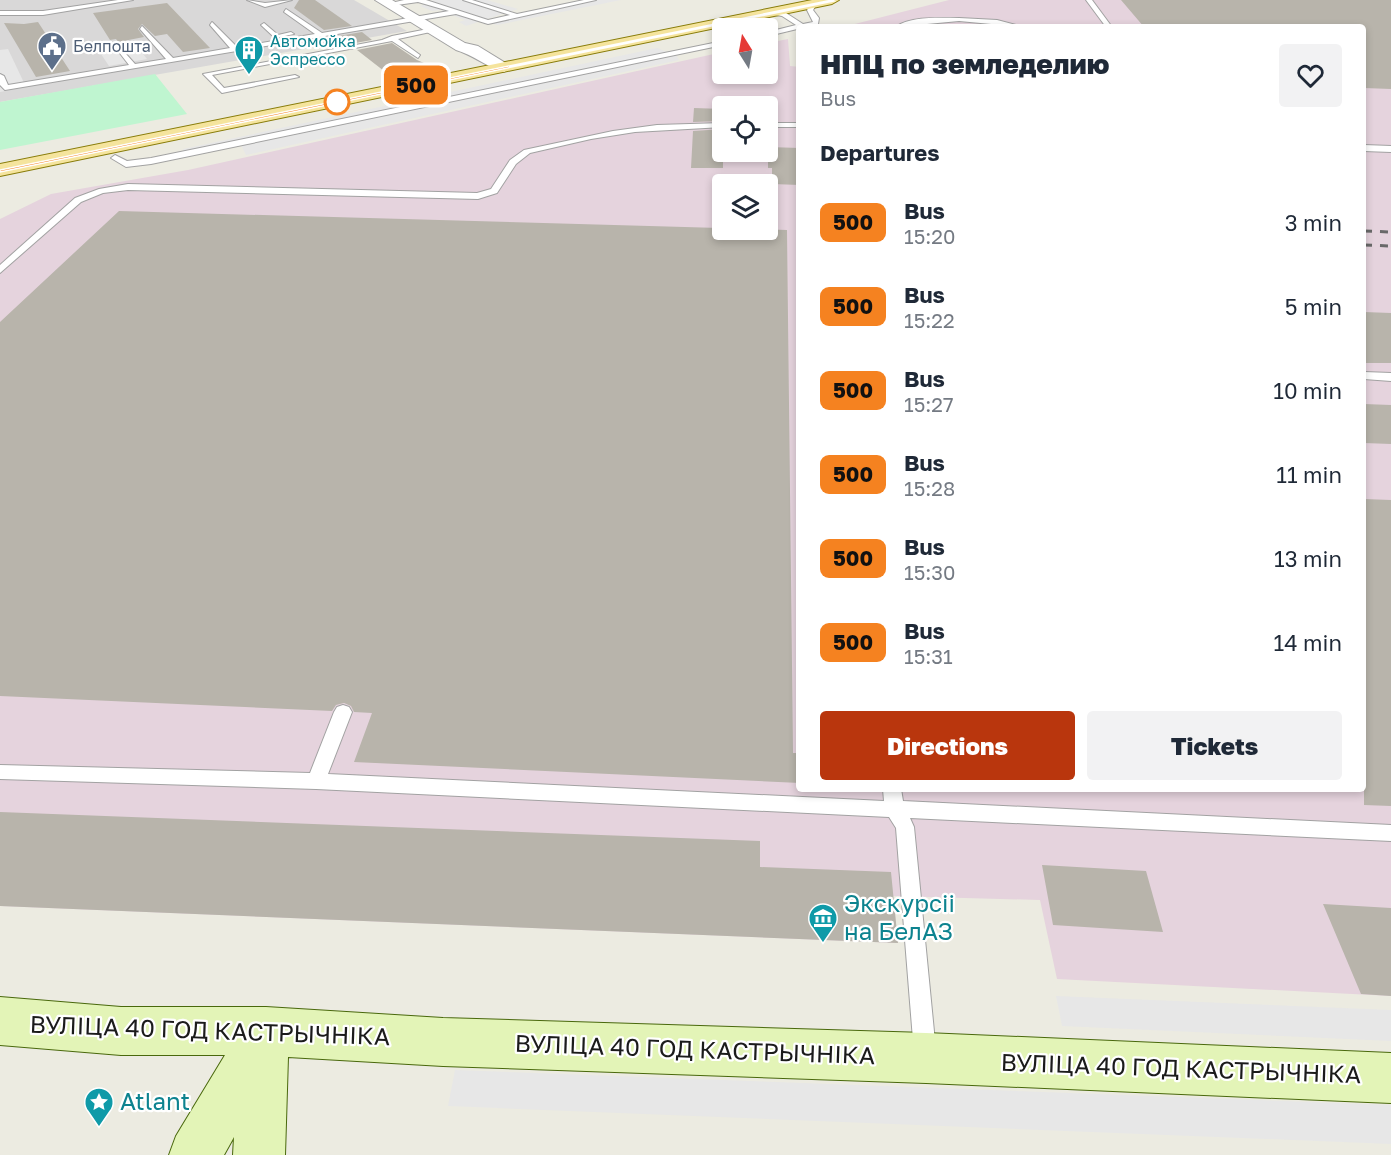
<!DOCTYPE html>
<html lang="en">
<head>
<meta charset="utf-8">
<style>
  :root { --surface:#fff; --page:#f2f2f3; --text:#1f2937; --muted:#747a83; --accent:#b9360d }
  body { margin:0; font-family:"Golos Text",sans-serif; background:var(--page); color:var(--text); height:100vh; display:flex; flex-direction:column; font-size:22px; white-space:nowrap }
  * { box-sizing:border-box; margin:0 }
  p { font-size:20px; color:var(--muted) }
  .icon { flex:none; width:33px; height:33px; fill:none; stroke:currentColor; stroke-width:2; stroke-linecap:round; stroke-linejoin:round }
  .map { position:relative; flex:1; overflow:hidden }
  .panel { position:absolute; left:796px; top:24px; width:570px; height:768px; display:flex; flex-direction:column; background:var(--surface); border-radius:6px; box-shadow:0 3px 9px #0003 }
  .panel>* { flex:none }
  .badge { padding:0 12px; border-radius:9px; font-size:21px; line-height:39px }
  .needle { width:39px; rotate:349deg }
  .fabs { position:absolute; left:712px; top:18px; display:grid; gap:12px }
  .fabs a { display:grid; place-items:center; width:66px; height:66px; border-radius:6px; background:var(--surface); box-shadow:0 3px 9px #0003; font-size:30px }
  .map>.badge { position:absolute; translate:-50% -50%; box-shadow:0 0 0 3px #fff }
  h2 { padding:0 24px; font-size:22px; line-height:54px }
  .round { display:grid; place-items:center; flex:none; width:63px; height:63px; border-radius:6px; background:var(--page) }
  .summary { display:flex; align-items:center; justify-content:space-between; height:102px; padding:0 24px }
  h1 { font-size:28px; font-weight:800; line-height:45px }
  .button { display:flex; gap:12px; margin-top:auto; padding:12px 24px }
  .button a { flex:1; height:69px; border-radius:6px; background:var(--accent); color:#fff; font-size:24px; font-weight:800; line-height:69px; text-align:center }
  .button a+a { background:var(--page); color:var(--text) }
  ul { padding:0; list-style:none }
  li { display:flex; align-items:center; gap:18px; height:84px; padding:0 24px }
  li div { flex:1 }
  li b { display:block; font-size:22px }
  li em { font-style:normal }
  li .badge { min-width:66px; font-weight:700; text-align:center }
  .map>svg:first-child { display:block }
</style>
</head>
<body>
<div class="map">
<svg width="1391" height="1155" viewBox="0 0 1391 1155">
  <rect width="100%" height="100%" fill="#ecebe1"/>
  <path fill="#d9d8d8" d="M0,0H354L407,31L0,102Z"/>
  <path fill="#e5d3dd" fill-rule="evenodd" d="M949,0H1391V996L1057,979L1040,900L893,896L898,943L0,906V219L51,194L188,170L723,52V74H768V43L788,39L790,66L800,67V789H1364V27H843ZM723,106H768V152H723ZM723,184H768V230H723Z"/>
  <path fill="#bff5d0" d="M155,74L187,114L0,150V102Z"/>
  <path fill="#e7e7e7" d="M433,0H487L518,9L466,26L459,22L465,20L440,10L432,11L420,6L426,4L423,3Z
    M593,0H621L497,25L488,22Z
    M136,45L147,59L109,66L99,51Z
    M657,48L677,56L679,60L246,155L240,143L184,155L183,149Z
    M8,49L26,87L0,92V50Z
    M1056,996L1391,1010V1041L1062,1026Z
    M455,1070L1391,1105V1144L448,1106Z"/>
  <path fill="#b8b4ab" d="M299,0H315L352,26L324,30L294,8Z
    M1121,0H1391V89L1364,88V27H1144Z
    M167,3L210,48L183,52L167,34L155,36L142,24L138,29L144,37L118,42L116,39L110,40L93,13Z
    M38,22L70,71L36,77L4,23L24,24Z
    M362,32L372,40L344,45L333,37Z
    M392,43L417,60L424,63L384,71L357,50Z
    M694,108L723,109V121L693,122Z
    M723,129V168H691L693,131Z
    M768,147L800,148V185L772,184V168H768Z
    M119,211L787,230L793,753H800V783L354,762L372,713L354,712L351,706L344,703L336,705L332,711L0,696V322Z
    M1364,312L1391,313V363H1364Z
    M1364,404L1391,405V444L1364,443Z
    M1364,499L1391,500V806L1364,805Z
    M0,812L760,841V867L891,872L898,943L0,906Z
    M1042,865L1146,871L1163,932L1053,925Z
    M1323,904L1391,908V996L1361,994Z"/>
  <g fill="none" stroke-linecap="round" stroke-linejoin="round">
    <g stroke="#a2a2a2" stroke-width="2">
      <path id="service" d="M118,0H133L43,15H0V11H43Z
        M247,0L265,3L292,0L265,7Z
        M404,0H426L488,20L510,15L463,0H472L517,14L584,0H596L488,24L456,14L5,90L0,85V74L4,76L8,85L129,65L115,47L118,45L135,64L166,59L140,29L142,26L173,58L230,48L210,25L212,22L237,47L315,34L284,12L286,9L322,33L449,11L418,2L390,6L387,4Z
        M1086,0H1092L1112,27H1106Z
        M812,3L817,4L813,10L819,18L818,24L768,36V32L796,25L782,16L768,14V12L786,13L803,24L813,22L807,10Z
        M959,18L997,20L1024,27L959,21L895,27C912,16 938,18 959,18Z
        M264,23L278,35L291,32L294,34L275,38L261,25Z
        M433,28L435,31L398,39L420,55L418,58L392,41L212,75L224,88L295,75L299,77L222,93L203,74L382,40L392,36Z
        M723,41V45L151,164L126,167L111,158L115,155L127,161L151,158Z
        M723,123V127L635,132L591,139L530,153L516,164L497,193L478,199L128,190L103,193L81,202L0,273V265L75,198L99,189L128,184L477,193L491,189L510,160L524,150L613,131L657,125Z
        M768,123H800V127H768Z
        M1364,145L1391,146V152L1364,151Z
        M1364,372L1391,373V381L1364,379Z
        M343,705L349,707L352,712L328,774L884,801L883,789H901L903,801L1391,825V841L910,818L914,827L936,1052L933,1060L925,1063L917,1060L914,1052L896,828L889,817L316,789L0,779V765L310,773L334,712L337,707Z"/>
    </g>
    <g stroke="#a2a2a2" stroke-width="2">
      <path id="tertiary" d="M375,0H392L465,43L478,46L512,67L504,72C487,67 473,55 456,50Z"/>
    </g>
    <g stroke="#49680c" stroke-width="2">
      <path id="secondary" d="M0,997L121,1007H266L443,1018L926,1033L1391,1053V1103L926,1083L443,1066L288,1057L285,1155H233L234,1137L224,1155H169L176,1136L225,1055H121L0,1045Z"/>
    </g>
    <g stroke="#887c0a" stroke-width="2">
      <path id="primary" d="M812,0H839L832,4L0,176V164Z"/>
    </g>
    <use href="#service" fill="#fff" fill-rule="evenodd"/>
    <use href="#tertiary" fill="#fff" fill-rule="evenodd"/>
    <use href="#secondary" fill="#e3f4b7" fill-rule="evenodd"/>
    <use href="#primary" fill="#f5e49d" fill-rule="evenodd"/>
    <path stroke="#696969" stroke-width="3" stroke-dasharray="8 8" stroke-linecap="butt" d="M1364,231L1391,232
      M1364,245L1391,246"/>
  </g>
  <path fill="#f58220" stroke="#fff" stroke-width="1.5" d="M832,0L834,1L0,172V170Z"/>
  <defs>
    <g id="civic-pin" transform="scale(1.5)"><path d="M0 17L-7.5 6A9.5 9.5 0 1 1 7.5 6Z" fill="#5c6f8a" stroke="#fff"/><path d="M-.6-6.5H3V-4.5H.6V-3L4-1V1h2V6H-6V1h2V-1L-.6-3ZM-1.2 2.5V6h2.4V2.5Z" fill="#fff"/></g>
    <g id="building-pin" transform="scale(1.5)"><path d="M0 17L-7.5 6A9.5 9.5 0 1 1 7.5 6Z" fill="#0f9aa8" stroke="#fff"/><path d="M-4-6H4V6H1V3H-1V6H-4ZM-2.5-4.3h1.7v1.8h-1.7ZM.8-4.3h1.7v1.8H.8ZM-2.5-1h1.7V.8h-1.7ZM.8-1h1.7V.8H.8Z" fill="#fff"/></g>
    <g id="museum-pin" transform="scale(1.5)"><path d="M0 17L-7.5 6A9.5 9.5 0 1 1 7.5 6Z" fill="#0f9aa8" stroke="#fff"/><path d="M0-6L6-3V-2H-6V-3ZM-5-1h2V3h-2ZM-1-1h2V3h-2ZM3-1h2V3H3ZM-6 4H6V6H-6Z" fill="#fff"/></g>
    <g id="sight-pin" transform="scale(1.5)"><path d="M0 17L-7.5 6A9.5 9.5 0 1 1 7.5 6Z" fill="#0f9aa8" stroke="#fff"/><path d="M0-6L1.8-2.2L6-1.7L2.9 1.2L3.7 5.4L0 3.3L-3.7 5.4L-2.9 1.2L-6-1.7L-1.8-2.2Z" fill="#fff"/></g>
  </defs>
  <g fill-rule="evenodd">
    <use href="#civic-pin" x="52" y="46"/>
    <use href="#building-pin" x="249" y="50"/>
    <use href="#museum-pin" x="823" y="918"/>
    <use href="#sight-pin" x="99" y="1102"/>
  </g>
  <circle fill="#fff" stroke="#f58220" stroke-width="3" cx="337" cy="102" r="12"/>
  <g text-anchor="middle" stroke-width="4.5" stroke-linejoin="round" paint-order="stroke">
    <g font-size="16" fill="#0d838f" stroke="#fff" text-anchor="start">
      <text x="270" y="47">Автомойка<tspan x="270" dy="18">Эспрессо</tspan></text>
    </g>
    <g font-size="16" fill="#4e5e75" stroke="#fff" text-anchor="start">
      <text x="73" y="52">Белпошта</text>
    </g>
    <g font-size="24" fill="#0d838f" stroke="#fff" text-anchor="start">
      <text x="844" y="912">Экскурсіі<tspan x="844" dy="28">на БелАЗ</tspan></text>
      <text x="120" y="1110">Atlant</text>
    </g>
    <g font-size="24" fill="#1b1b1b" stroke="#fff">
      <text transform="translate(210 1031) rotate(2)" y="8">ВУЛІЦА 40 ГОД КАСТРЫЧНІКА</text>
      <text transform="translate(695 1050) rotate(2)" y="8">ВУЛІЦА 40 ГОД КАСТРЫЧНІКА</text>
      <text transform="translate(1181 1069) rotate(2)" y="8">ВУЛІЦА 40 ГОД КАСТРЫЧНІКА</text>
    </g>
  </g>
</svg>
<div class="fabs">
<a><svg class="needle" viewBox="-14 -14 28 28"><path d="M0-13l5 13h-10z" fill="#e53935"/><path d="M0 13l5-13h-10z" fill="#747a83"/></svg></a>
<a><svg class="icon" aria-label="locate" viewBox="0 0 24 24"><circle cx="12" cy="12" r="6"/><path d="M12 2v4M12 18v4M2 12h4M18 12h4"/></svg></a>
<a><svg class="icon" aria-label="layers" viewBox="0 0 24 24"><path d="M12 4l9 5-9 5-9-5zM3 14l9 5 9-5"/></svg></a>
</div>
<b class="badge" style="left:416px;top:85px;background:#f58220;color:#111">500</b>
<section class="panel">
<div class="summary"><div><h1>НПЦ по земледелию</h1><p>Bus</p></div><a class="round"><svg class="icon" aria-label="heart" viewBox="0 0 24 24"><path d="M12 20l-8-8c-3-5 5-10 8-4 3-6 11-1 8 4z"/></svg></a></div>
<h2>Departures</h2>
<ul>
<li><span class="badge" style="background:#f58220;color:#111">500</span><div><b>Bus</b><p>15:20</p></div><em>3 min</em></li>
<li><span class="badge" style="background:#f58220;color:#111">500</span><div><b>Bus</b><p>15:22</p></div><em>5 min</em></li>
<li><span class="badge" style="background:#f58220;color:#111">500</span><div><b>Bus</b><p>15:27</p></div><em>10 min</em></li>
<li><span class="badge" style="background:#f58220;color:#111">500</span><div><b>Bus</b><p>15:28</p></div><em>11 min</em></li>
<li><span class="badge" style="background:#f58220;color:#111">500</span><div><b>Bus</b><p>15:30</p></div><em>13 min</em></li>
<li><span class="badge" style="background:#f58220;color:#111">500</span><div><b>Bus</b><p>15:31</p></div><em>14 min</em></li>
</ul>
<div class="button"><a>Directions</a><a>Tickets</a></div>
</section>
</div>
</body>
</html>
